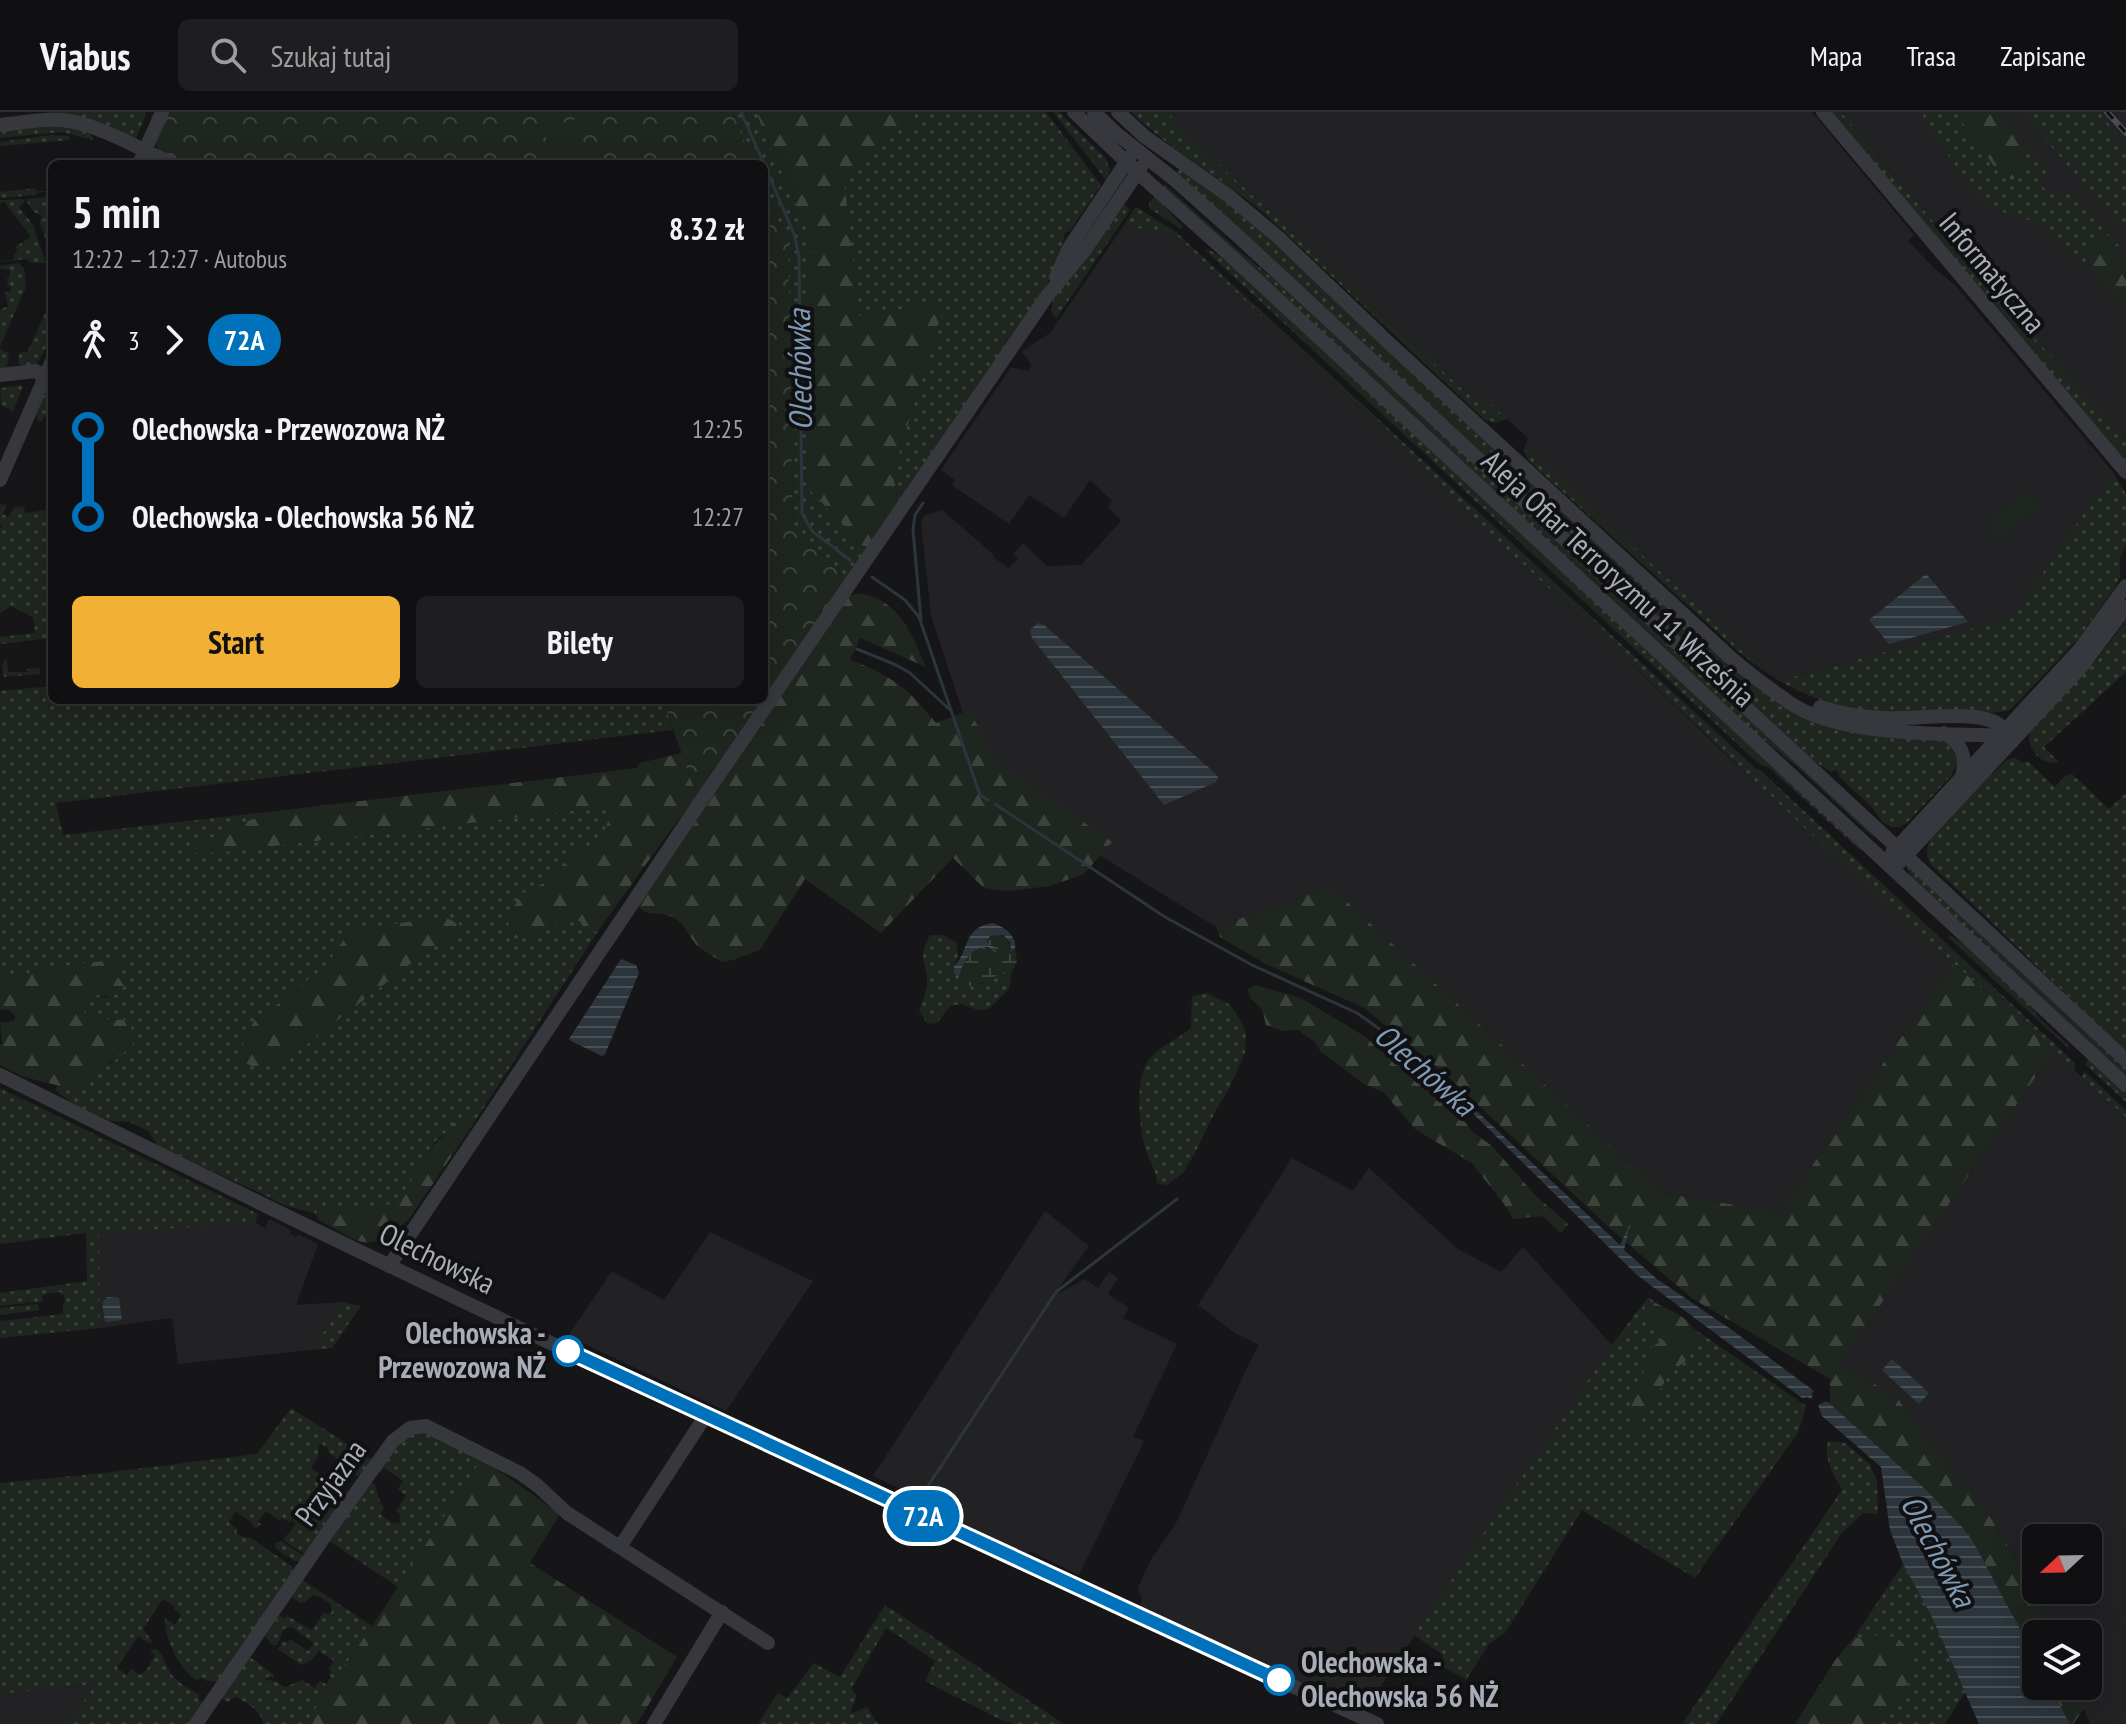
<!DOCTYPE html>
<html lang="pl">
<head>
<meta charset="utf-8">
<style>
  :root { --surface:#101012; --page:#1e1e20; --text:#f1f3f6; --muted:#9c9d9f; --line:#303032; --accent:#f2b134 }
  body { margin:0; font-family:"PT Sans Narrow",sans-serif; background:var(--page); color:var(--text); height:100vh; display:flex; flex-direction:column; font-size:30px; white-space:nowrap }
  * { box-sizing:border-box; margin:0 }
  p { font-size:26px; color:var(--muted) }
  .icon { flex:none; width:44px; height:44px; fill:none; stroke:currentColor; stroke-width:2; stroke-linecap:round; stroke-linejoin:round }
  .map { position:relative; flex:1; overflow:hidden }
  .side { position:absolute; left:48px; top:48px; width:720px; height:544px; display:flex; flex-direction:column; background:var(--surface); border-radius:12px; box-shadow:0 8px 32px #0002,0 0 0 2px var(--line) }
  .side>* { flex:none }
  .badge { padding:0 16px; border-radius:26px; font-size:28px; line-height:52px }
  .needle { width:52px; rotate:248deg }
  .buttons { position:absolute; left:2022px; top:1412px; display:grid; gap:16px }
  .buttons a { display:grid; place-items:center; width:80px; height:80px; border-radius:12px; background:var(--surface); box-shadow:0 8px 32px #0002,0 0 0 2px var(--line); font-size:40px }
  .map>.badge { position:absolute; translate:-50% -50%; box-shadow:0 0 0 4px #fff }
  .legs { display:flex; align-items:center; gap:12px; height:88px; padding:0 24px; font-size:26px }
  .legs p { margin-inline-start:auto }
  .overview { display:flex; align-items:center; justify-content:space-between; height:136px; padding:0 24px }
  h1 { font-size:44px; font-weight:700; line-height:60px }
  .primary-button { display:flex; gap:16px; margin-top:auto; padding:16px 24px }
  .primary-button a { flex:1; height:92px; border-radius:12px; background:var(--accent); color:#111; font-size:32px; font-weight:700; line-height:92px; text-align:center }
  .primary-button a+a { background:var(--page); color:var(--text) }
  ul { padding:0 24px; list-style:none }
  li { display:flex; align-items:center; gap:28px; height:88px; font-size:30px }
  li i { display:grid; place-items:center; width:12px; height:100%; margin:0 10px; background:currentColor }
  li i::after { content:''; width:20px; height:20px; margin:-10px; border:6px solid; border-radius:50%; background:var(--surface) }
  li p { margin-inline-start:auto }
  li:first-child i { background:linear-gradient(#0000 50%,currentColor 0) }
  li:last-child i { background:linear-gradient(currentColor 50%,#0000 0) }
  header { display:flex; align-items:center; gap:48px; box-sizing:border-box; height:112px; padding:0 40px; background:var(--surface); border-bottom:2px solid var(--line) }
  header strong { font-size:38px }
  nav { display:flex; gap:44px; margin-inline-start:auto; font-size:28px }
  .search { width:560px; height:72px; background:var(--page); display:flex; align-items:center; gap:20px; box-sizing:border-box; padding:0 28px; border-radius:12px; color:var(--muted); font-size:30px }
  .map>svg:first-child { display:block }
</style>
</head>
<body>
<header>
<strong>Viabus</strong>
<div class="search"><svg class="icon" aria-label="search" viewBox="0 0 24 24"><circle cx="10" cy="10" r="6"/><path d="M15 15l6 6"/></svg>Szukaj tutaj</div>
<nav><a>Mapa</a><a>Trasa</a><a>Zapisane</a></nav>
</header>
<div class="map">
<svg width="2126" height="1612" viewBox="0 0 2126 1612">
  <defs>
    <pattern id="grass-dots" width="8" height="8" patternUnits="userSpaceOnUse" patternTransform="scale(2)"><rect width="8" height="8" fill="#1e261f"/><path d="M2 2h.1M6 6h.1" fill="none" stroke="#3c433d" stroke-width="1.8" stroke-linecap="round"/></pattern>
    <pattern id="forest-firs" width="22" height="20" patternUnits="userSpaceOnUse" patternTransform="scale(2)"><rect width="22" height="20" fill="#1e261f"/><path d="M5 1l3.5 6h-7zM16 11l3.5 6h-7z" fill="#3c433d"/></pattern>
    <pattern id="wetland-marsh" width="20" height="14" patternUnits="userSpaceOnUse" patternTransform="scale(2)"><rect width="20" height="14" fill="#1e261f"/><path d="M1 5h8M5 5V1M11 12h8M15 12V8" fill="none" stroke="#3c433d"/></pattern>
    <pattern id="park-crowns" width="20" height="18" patternUnits="userSpaceOnUse" patternTransform="scale(2)"><rect width="20" height="18" fill="#1e261f"/><path d="M2 6a3 3 0 1 1 6 0M12 15a3 3 0 1 1 6 0" fill="none" stroke="#3c433d"/></pattern>
    <pattern id="water-rules" width="6" height="5" patternUnits="userSpaceOnUse" patternTransform="scale(2)"><rect width="6" height="5" fill="#2c353c"/><path d="M0 2.5h6" fill="none" stroke="#485056"/></pattern>
  </defs>
  <rect width="100%" height="100%" fill="#161618"/>
  <path fill="#222225" fill-rule="evenodd" d="M1168,0H1812L1914,123L1908,129L1935,157L1954,172L2113,360L2011,506L1778,569L1525,335L1528,326L1485,287L1474,288L1186,22Z
    M1841,0H2126V326L2069,266L1976,160Z
    M1124,113L1175,124L1385,318L1406,341L1542,470L1582,505L1719,636L1953,851L1780,1100L1662,1081L1331,775L1216,815L987,674L931,504L921,411L924,404L942,398L993,442L994,446L1009,456L1018,446L1013,442L1023,431L1047,454L1081,453L1121,409L1108,395L1112,389L1090,368L1064,406L1029,383L1009,412L952,373L955,368L941,358L1011,255L1028,259L1031,253L1022,239L1050,221Z
    M2053,939L2126,1005V1612H2090L2074,1574H2088V1522H2052L2017,1449L1977,1384L1952,1358L1897,1286L1841,1251ZM2036,1426H2088V1478H2036Z
    M1292,1046L1353,1079L1369,1056L1458,1137L1501,1160L1523,1135L1612,1233L1363,1600L1139,1494L1142,1488L1138,1476L1150,1449L1176,1411L1245,1260L1259,1233L1235,1221L1198,1193Z
    M1045,1099L1089,1134L1058,1177L1059,1181L1085,1167L1098,1176L1109,1160L1118,1166L1108,1182L1129,1196L1123,1206L1177,1232L1133,1325L1144,1329L1079,1463L1030,1439L1027,1443L919,1391L945,1354L942,1351L918,1385L873,1364Z
    M245,1105L265,1116L269,1107L291,1118L290,1122L296,1125L298,1122L318,1132L296,1193L342,1190L343,1193L311,1238L178,1252L172,1206L100,1216L98,1121Z
    M710,1120L813,1169L726,1299L568,1224L612,1159L664,1188Z
    M97,1572L69,1612H0V1582Z"/>
  <path fill="url(#grass-dots)" fill-rule="evenodd" d="M48,0H145L146,3L135,28Z
    M732,0H756L811,129L810,378L867,438L847,468L793,411L788,131L764,75V52H754Z
    M917,0H1046L1101,73L1069,120L1067,119L1063,124L1065,126L1062,132L1064,134L1050,167L1036,191L898,392L893,361L945,190L859,204L843,66L890,22L909,13Z
    M1053,0H1059L1106,47L1110,58L1106,68Z
    M1131,0H1168L1186,22L1474,288L1485,287L1507,307L1496,311L1485,308L1265,102C1222,66 1171,39 1131,0Z
    M1830,0H1841C1934,111 2027,221 2126,326V352Z
    M1921,0H1958L1963,11L1999,61L2023,56L2027,35L2049,58L2040,68C2047,86 2056,84 2073,82L2110,123L2097,126L2086,144L2090,157L2041,113L2029,108L2012,105L1979,87L1932,20Z
    M2021,0H2099L2101,2L2126,34V120Z
    M59,13L91,21L93,28L62,20L0,26V19Z
    M50,23L69,24L70,28L0,34V30Z
    M1179,56L1241,101L1788,594L1950,630L1957,650L1952,663L1906,712L1899,715H1891L1882,710L1872,695L1838,664L1840,662L1836,658L1831,660L1807,644L1177,60Z
    M1165,73L1238,138L1281,173L1875,723L1873,725L1795,653L1752,618L1163,76Z
    M35,76L36,79H52L36,81V83L0,86V80Z
    M1155,84L1183,115L1181,117L1149,96V91Z
    M46,85L52,86V134L49,135L39,110L42,104L34,100L25,87Z
    M23,87L25,90L19,95L33,113L46,151H31L26,147L0,150L14,147V142L18,139L15,135L31,125L4,89L0,92V88Z
    M1123,91L1130,98L1056,207L1051,198L1053,188Z
    M1135,96H1138L1177,121L1755,656L1761,659L2075,951L2074,959L1843,752L1582,505L1542,470L1405,341L1385,318L1175,124L1124,113Z
    M1208,137L1226,148L1862,736L1860,738L1769,656L1759,652L1206,139Z
    M19,151L24,156L26,175L0,234L1,238L9,241L7,254L0,259V198L8,194L5,180L11,179V174H8L7,166L10,164V158L0,157V154Z
    M52,186C52,213 52,232 35,254L24,256L18,250L20,239L27,241Z
    M22,273V277L13,299L1,293L0,276Z
    M52,280V303H46L42,309H38L36,301L43,284Z
    M1528,326L1526,335L1778,569L2011,506L2113,360L2126,382V433L2120,446V465L2116,474L2078,527L2010,598C1990,604 1965,598 1943,598C1925,598 1906,600 1888,599C1826,597 1783,577 1737,538L1529,349L1524,338Z
    M0,392L7,393L3,402L8,405L14,396L24,394L25,401L52,397V526L0,532V525L35,521L33,505L11,494L0,501V417L2,413L0,412Z
    M2126,508V560L2044,635L2059,650C2042,655 2025,636 2030,620L2098,546Z
    M7,547L8,560H27V557L40,556V562L4,565L2,552Z
    M52,574V588H663L673,618L56,691L63,723L268,700L185,738L196,741L221,740L615,694L602,725L575,741L542,772L522,782L508,824L520,827L559,812L581,809L587,821L598,819L470,1017V1008C462,1013 450,1017 442,1023C419,1042 414,1086 383,1095C362,1100 340,1093 319,1094L316,1102C303,1097 282,1095 273,1087L158,1034L148,1019L130,1010L110,1009L74,992L56,979L57,974L68,976L90,971L98,960L116,947L126,908C112,907 94,910 84,900L86,890L92,886L109,885L123,848L77,852L0,866V579ZM350,818L457,826L431,836L286,948L245,925L256,906L269,899L327,853Z
    M2015,646L2024,651L2027,649L2055,675L2066,663L2072,662L2109,697L2126,681V939C2060,878 1997,814 1931,753C1926,744 1926,737 1930,728L1991,661L1993,662L2006,648Z
    M1907,754L2126,955V966L1910,764Z
    M930,823H943L956,830L958,843L954,854L980,873L990,866L1004,860L1011,863L1009,877L989,897L978,898L960,892L950,894L936,912L927,911L919,898C923,888 928,878 927,867C925,845 918,846 930,823Z
    M1949,823L1968,835L2026,889L2040,907L2067,932L2071,939L1948,825Z
    M1207,881L1229,892L1239,906L1246,920L1245,940L1229,977L1216,998L1195,1041L1183,1061L1167,1073L1157,1071C1155,1055 1152,1055 1147,1042C1139,1019 1133,963 1151,945C1162,933 1178,927 1191,916L1192,884Z
    M2088,946L2126,981V990L2086,953Z
    M2084,959L2126,998V1005L2082,966Z
    M0,976L258,1102L255,1111L99,1121L100,1216L0,1226V1209L63,1202V1191L65,1190L64,1183H61V1180L44,1182L42,1184L43,1189L29,1191L27,1188V1191L0,1194V1181L87,1169L86,1121L0,1132Z
    M1648,1185L1806,1294L1799,1319L1695,1466L1582,1398L1505,1521L1489,1532L1466,1568L1441,1553L1443,1543L1414,1523L1612,1233Z
    M342,1190L361,1194L332,1236L311,1238L343,1193Z
    M38,1192L39,1198L0,1203V1196Z
    M291,1296L374,1349L362,1366L345,1355H337L339,1349L328,1340L327,1335L320,1332L318,1338L319,1342L311,1356L350,1382L305,1442L283,1428L296,1412L291,1408L289,1410L282,1406L280,1409L269,1401L265,1400L258,1410L261,1412L256,1417L251,1410L235,1399L229,1411L238,1417L236,1421L243,1425L251,1426L294,1456L219,1570L207,1569L203,1566L196,1568C179,1557 164,1525 165,1506L175,1513L181,1503L174,1497L175,1495L163,1487C156,1497 150,1507 143,1517L152,1529L151,1532L138,1524L117,1556L127,1563L131,1557L139,1563C148,1560 150,1551 155,1544L150,1538L157,1537C163,1543 164,1548 167,1555C174,1569 186,1575 199,1582L198,1586L202,1591L190,1612H68L96,1572L0,1582V1371L104,1361L257,1342Z
    M423,1317L482,1347L398,1475L329,1429L367,1370L375,1372L380,1390L384,1395L380,1402L394,1412L396,1410L399,1412L401,1408L399,1406L401,1403L396,1399L406,1384L398,1377L403,1369L384,1356L380,1361L377,1356L394,1332Z
    M1828,1329L1845,1331L1870,1352L1877,1370L1878,1402L1863,1401L1842,1421L1716,1612H1682L1842,1378C1834,1363 1823,1347 1828,1329Z
    M941,1351L945,1354L919,1391L931,1397L923,1399L900,1389L899,1384L901,1377L919,1385Z
    M281,1429L304,1444L300,1449H295L276,1437L275,1431Z
    M1903,1452L1931,1503L1965,1580L1945,1612H1879L1909,1570L1872,1523L1853,1527Z
    M303,1468L372,1514L305,1612H263C262,1599 246,1590 235,1585L227,1590L222,1586L250,1545L273,1562L274,1567L269,1564L264,1570L266,1568L275,1569L285,1575L302,1568L315,1576L320,1569L326,1572L331,1565L329,1562L331,1559L329,1557L334,1549L319,1539L312,1548L301,1553L278,1537L283,1529L287,1530L290,1527L308,1539L314,1531L291,1515L284,1517L277,1533H272L265,1524L279,1504L284,1506L288,1504L312,1519L323,1501L328,1502L332,1500L331,1492L315,1482L305,1490L300,1491L292,1485Z
    M885,1493L1064,1612H1013L1008,1609L1007,1611L925,1569L935,1549C918,1538 903,1526 886,1516L851,1577L857,1584L850,1602L867,1595L878,1612H758L778,1581L787,1586L814,1551L840,1565Z"/>
  <path fill="url(#forest-firs)" d="M756,0H917L909,13L890,22L844,67L859,204L945,190L893,361L898,392L867,438L810,378L811,129Z
    M1958,0H1999L2027,35L2023,56L2013,68L1999,61L1963,11Z
    M2110,123L2126,143V197C2109,178 2057,134 2110,123Z
    M858,481C899,487 911,520 926,555L860,526L850,548C890,562 910,578 936,611L969,598L996,649L1112,730L1084,762L1050,774L1008,779L984,776L953,746L881,821L805,767L760,838L733,848L721,850C714,844 706,841 699,835C689,827 687,813 674,806C660,798 653,807 638,795L849,484Z
    M682,641L697,685L664,727L598,819L587,821L580,809L559,812L520,827L507,824L510,801L522,782L542,772L575,741L602,725L614,694L221,740L196,741L184,738L268,700L637,656L640,651Z
    M1331,775L1662,1081L1780,1100L1953,851L2053,939L1841,1251L1897,1286L1952,1358L1977,1384L2017,1449L2052,1522H2036V1547L1977,1437L1923,1375L1830,1292V1267L1693,1187L1613,1119L1443,960L1364,896L1264,851L1220,825L1216,815Z
    M445,805L460,813L458,826L431,836L286,948L256,956L239,948L245,925L256,906L269,899L327,853L350,818Z
    M123,847L118,865L124,874L120,882C109,885 96,883 86,890L84,899C94,910 112,907 125,908C133,915 136,925 132,935L110,950L90,971L68,976L24,965L0,953V933L2,932L0,910H9L15,908V904L9,898L0,897V866L77,852Z
    M1255,873L1301,886L1364,924L1385,942L1405,954L1420,966L1449,998L1463,1008L1474,1021L1492,1034L1535,1083L1568,1112L1561,1121L1542,1104L1513,1107L1504,1092L1472,1051L1416,1018L1383,980L1364,972L1321,940L1315,930L1298,918L1283,919L1266,913L1262,897L1252,888L1247,878Z
    M462,1004L471,1008L470,1017L409,1107C367,1144 364,1132 319,1108L316,1102L319,1094C340,1093 360,1099 381,1095C405,1090 412,1063 425,1045C436,1030 448,1017 462,1004Z
    M1653,1190C1673,1200 1709,1211 1691,1242C1685,1252 1673,1256 1665,1269C1660,1279 1647,1293 1644,1301C1641,1310 1642,1317 1635,1323L1631,1321C1631,1306 1637,1296 1625,1285C1628,1277 1632,1275 1638,1269C1645,1260 1649,1247 1650,1236L1668,1225C1661,1223 1644,1214 1643,1205C1643,1201 1645,1196 1645,1192Z
    M482,1347L560,1402L530,1451L677,1545L637,1612H305L372,1514Z
    M1872,1523L1897,1525L1913,1543L1909,1570L1879,1612H1795L1836,1547L1853,1527Z
    M2049,1574H2074L2084,1597L2073,1612H2070Z"/>
  <path fill="url(#wetland-marsh)" d="M995,822C1006,824 1009,828 1011,838L1015,837L1017,849L1011,863L1004,860C987,867 979,876 960,874L957,870C963,852 973,823 996,842L993,834L989,833L987,829L990,824Z"/>
  <path fill="url(#park-crowns)" d="M168,0H732L754,52H187C176,47 161,44 156,32Z
    M764,75L788,131L793,411L847,468L697,685L663,588H764Z"/>
  <path fill="#1e261f" d="M576,7L591,52H555L543,17Z
    M2026,377L2041,394L1999,429L1985,412Z"/>
  <path fill="url(#water-rules)" d="M1926,462L1968,510L1889,532L1869,508Z
    M1038,511L1044,513L1215,661L1218,665L1216,670L1164,693L1032,526L1030,518Z
    M992,811C1004,814 1017,824 1015,837L1011,839L1010,830L1003,823L990,824L987,829L990,833L996,836V842L988,835C968,835 962,854 957,870L954,854C970,839 962,816 992,811Z
    M621,847L636,853L639,861L605,942L602,944L571,929L569,927Z
    M1452,976L1620,1133L1631,1110L1624,1138L1657,1167L1732,1218L1814,1279L1811,1282L1813,1284L1810,1287L1808,1285L1802,1286L1637,1163L1449,978Z
    M107,1185L119,1186L122,1208L105,1210L102,1191Z
    M1892,1247L1929,1281L1919,1292L1882,1258Z
    M1825,1290H1828L1923,1375L1963,1416L1977,1437L2036,1547V1574H2049L2070,1612H1979L1931,1503L1903,1452L1890,1418L1881,1355L1822,1304L1818,1293Z"/>
  <g fill="none" stroke-linecap="round" stroke-linejoin="round">
    <path stroke="#2c353c" stroke-width="3" d="M741,0L764,52
      M764,52L794,122L799,144L802,401L812,419L850,448
      M872,465L905,488L919,505L980,683L988,688
      M921,508L913,418L915,403L923,391
      M857,537L896,553L910,561L949,597
      M995,692L1165,805L1252,853L1357,901L1406,936L1450,978
      M909,1387L920,1386L1056,1180L1177,1087"/>
    <path stroke="#37383d" stroke-width="14" d="M1074,0L1137,60L1232,145L2126,973
      M1094,0L1117,22L1175,68L1239,125L2126,948
      M1118,0L1144,24L1229,84L1279,126L1389,231L1731,546C1750,562 1770,577 1790,591C1841,625 1939,621 2000,624L2012,630
      M1823,0L2126,360
      M0,13C22,11 47,5 69,9C99,13 144,39 173,52
      M139,52L162,0
      M1056,165L1069,136L1131,43
      M0,263L36,259L51,271
      M0,368L52,249
      M1820,595C1845,603 1873,607 1899,606C1926,606 1968,600 1992,609C2001,612 2005,618 2010,626
      M1944,621C1962,632 1967,644 1962,664
      M1892,741L2080,537L2126,474
      M1899,751L2082,554L2126,495
      M0,963C454,1189 914,1405 1377,1612
      M389,1154L699,692L1047,184L1084,139L1141,55
      M620,1435L706,1303
      M196,1612L327,1421L393,1329L410,1316L426,1314L520,1361L538,1374L567,1401L768,1531
      M654,1612L722,1500"/>
    <g stroke="#4a4c52" stroke-width="6">
      <path id="rail" d="M2107,0L2126,21"/>
    </g>
    <use href="#rail" stroke="#111113" stroke-width="3" stroke-dasharray="9" stroke-linecap="butt"/>
  </g>
  <g fill="none" stroke-linecap="round" stroke-linejoin="round">
    <g stroke="#fff" stroke-width="18">
      <path id="line-1" d="M568,1239L1279,1568"/>
    </g>
    <use href="#line-1" stroke="#0072bc" stroke-width="12"/>
  </g>
  <g fill="#fff" stroke="#0072bc" stroke-width="4">
    <circle cx="568" cy="1239" r="14"/>
    <circle cx="1279" cy="1568" r="14"/>
  </g>
  <g text-anchor="middle" stroke-width="8" stroke-linejoin="round" paint-order="stroke">
    <g font-size="30" fill="#a8adb8" stroke="#111113">
      <text transform="translate(1992 161) rotate(50)" y="10">Informatyczna</text>
      <text transform="translate(1618 467) rotate(43)" y="10">Aleja Ofiar Terroryzmu 11 Września</text>
      <text transform="translate(437 1147) rotate(26)" y="10">Olechowska</text>
      <text transform="translate(331 1371) rotate(-54)" y="10">Przyjazna</text>
    </g>
    <g font-size="30" font-weight="bold" fill="#a8adb8" stroke="#111113" text-anchor="end">
      <text x="546" y="1232">Olechowska -<tspan x="546" dy="34">Przewozowa NŻ</tspan></text>
      <text x="1301" y="1561" text-anchor="start">Olechowska -<tspan x="1301" dy="34">Olechowska 56 NŻ</tspan></text>
    </g>
    <g font-size="32" font-style="italic" fill="#7f9bb3" stroke="#111113">
      <text transform="translate(800 258) rotate(-91)" y="11">Olechówka</text>
      <text transform="translate(1425 958) rotate(41)" y="11">Olechówka</text>
      <text transform="translate(1938 1439) rotate(62)" y="11">Olechówka</text>
    </g>
  </g>
</svg>
<div class="buttons">
<a><svg class="needle" viewBox="-14 -14 28 28"><path d="M0-13l5 13h-10z" fill="#e53935"/><path d="M0 13l5-13h-10z" fill="#9c9d9f"/></svg></a>
<a><svg class="icon" aria-label="layers" viewBox="0 0 24 24"><path d="M12 4l9 5-9 5-9-5zM3 14l9 5 9-5"/></svg></a>
</div>
<b class="badge" style="left:923px;top:1404px;background:#0072bc;color:#fff">72A</b>
<section class="side">
<div class="overview"><div><h1>5 min</h1><p>12:22 – 12:27 · Autobus</p></div><b>8.32 zł</b></div>
<div class="legs"><svg class="icon" aria-label="walk" viewBox="0 0 24 24"><circle cx="13" cy="4" r="2"/><path d="M13 8l-2 6 4 7M11 14l-3 7M7 12l3-4h3l4 4"/></svg>3<svg class="icon" aria-label="forward" viewBox="0 0 24 24"><path d="M9 5l7 7-7 7"/></svg><b class="badge" style="background:#0072bc;color:#fff">72A</b></div>
<ul>
<li><i style="color:#0072bc"></i><b>Olechowska - Przewozowa NŻ</b><p>12:25</p></li>
<li><i style="color:#0072bc"></i><b>Olechowska - Olechowska 56 NŻ</b><p>12:27</p></li>
</ul>
<div class="primary-button"><a>Start</a><a>Bilety</a></div>
</section>
</div>
</body>
</html>
